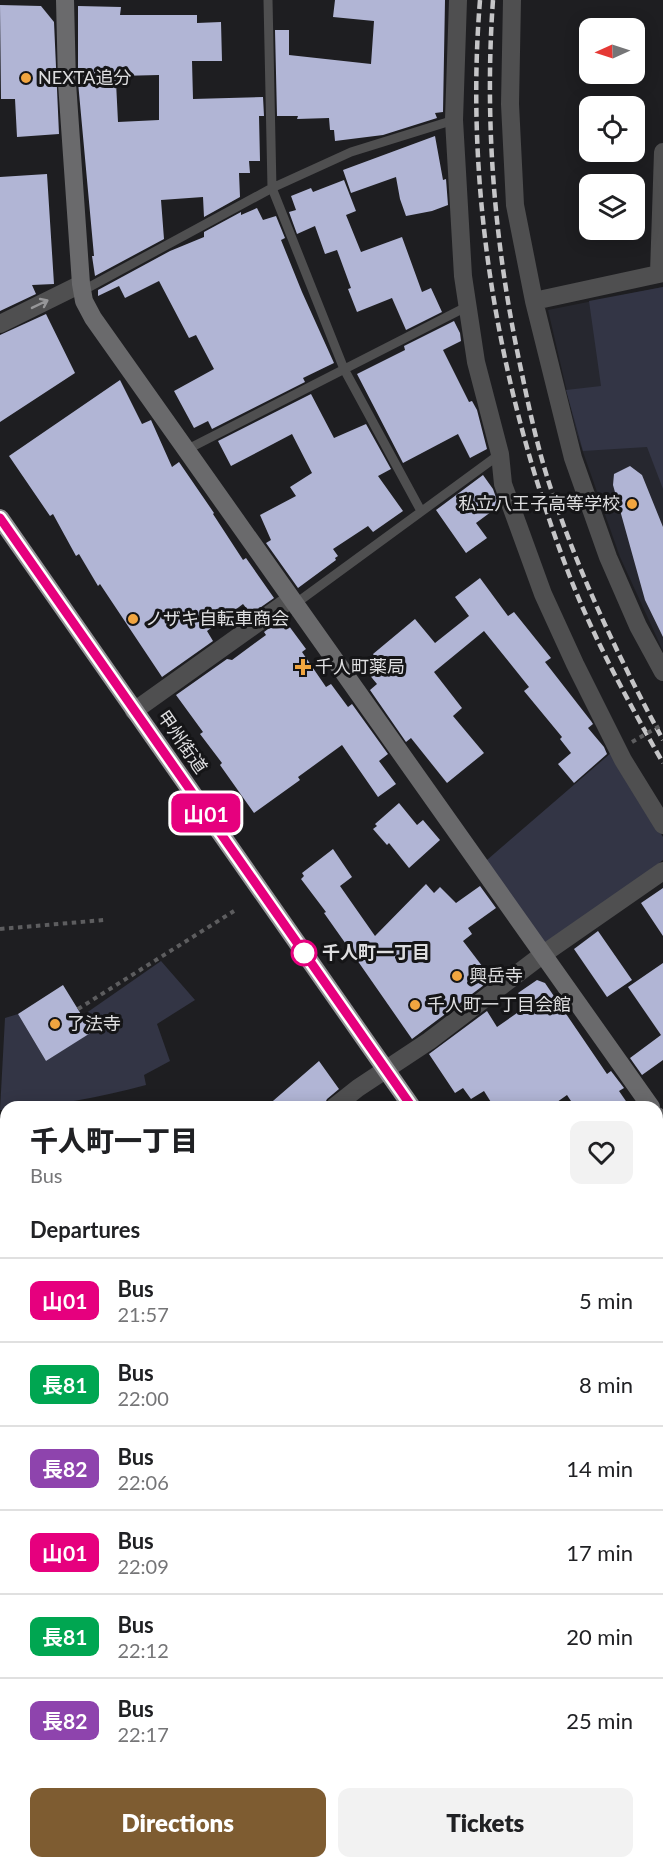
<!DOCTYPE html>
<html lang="en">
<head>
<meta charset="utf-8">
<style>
  :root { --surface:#fff; --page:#f2f2f2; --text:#202124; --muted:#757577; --line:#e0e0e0; --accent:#7e5c31 }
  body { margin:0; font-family:Lato,"Noto Sans JP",sans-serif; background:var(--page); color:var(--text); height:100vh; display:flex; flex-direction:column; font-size:22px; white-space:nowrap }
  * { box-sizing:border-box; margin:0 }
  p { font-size:20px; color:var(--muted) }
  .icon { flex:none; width:33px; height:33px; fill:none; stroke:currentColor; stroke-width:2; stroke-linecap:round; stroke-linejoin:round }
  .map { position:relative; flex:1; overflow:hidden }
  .side { position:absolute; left:0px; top:1101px; width:663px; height:768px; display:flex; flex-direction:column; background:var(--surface); border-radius:18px 18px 0 0; box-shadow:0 3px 15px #0003 }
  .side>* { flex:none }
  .badge { padding:0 12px; border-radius:9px; font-size:21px; line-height:39px }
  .needle { width:39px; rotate:267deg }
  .tools { position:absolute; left:579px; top:18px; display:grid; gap:12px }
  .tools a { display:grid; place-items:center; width:66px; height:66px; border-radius:12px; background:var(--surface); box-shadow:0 3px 15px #0003; font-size:30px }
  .map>.badge { position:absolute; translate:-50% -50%; box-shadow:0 0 0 3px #fff }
  h2 { padding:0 30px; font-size:22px; line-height:54px }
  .round { display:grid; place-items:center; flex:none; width:63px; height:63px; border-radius:12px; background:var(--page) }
  .summary { display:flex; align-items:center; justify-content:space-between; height:102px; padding:0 30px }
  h1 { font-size:28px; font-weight:800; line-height:45px }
  .primary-button { display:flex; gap:12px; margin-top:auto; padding:12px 30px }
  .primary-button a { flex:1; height:69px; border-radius:12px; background:var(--accent); color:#fff; font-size:24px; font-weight:800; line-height:69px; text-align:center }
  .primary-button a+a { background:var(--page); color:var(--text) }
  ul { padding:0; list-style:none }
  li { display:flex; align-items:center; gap:18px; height:84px; padding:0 30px; border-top:2px solid var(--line) }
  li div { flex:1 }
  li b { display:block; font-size:22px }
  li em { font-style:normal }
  li .badge { min-width:66px; font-weight:700; text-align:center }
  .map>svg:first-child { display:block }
</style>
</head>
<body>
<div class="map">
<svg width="663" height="1869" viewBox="0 0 663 1869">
  <rect width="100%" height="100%" fill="#1e1e21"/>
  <path fill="#26272f" d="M663,287V651L620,557L577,435L548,310Z"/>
  <path fill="#333545" d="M663,287V489L647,447L583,451L566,390L601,386L589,301Z
    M612,752L663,837V860L542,955L480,866Z
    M161,961L195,1000L157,1024L170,1061L144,1075L146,1085C100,1097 54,1107 6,1107V1110H0L5,1018L18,1014L46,1061L91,1032L82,1016Z"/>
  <path fill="#b1b5d5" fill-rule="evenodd" d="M335,0H445L443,112L435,113L437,118L383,135L335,141L334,130H330L329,118L297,119L298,116H277L275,30H289V55L371,64L374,21L333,17Z
    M0,5L41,6L54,22L59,134L17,137L15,99H1Z
    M78,6L121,7L120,15H197V23L221,22L222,61H192L193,99L263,97L264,116H259L260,161H249L250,173H239L240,197L204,217L203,197L161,200L164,239L95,276L92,256H94L78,82ZM159,75V120L118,122L116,82H119V76Z
    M435,136L443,180L446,179L448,205L432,211L406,216L400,199L396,177L351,193L343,170Z
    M47,174L54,284L32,285L36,294L0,311V177Z
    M344,180L356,211L346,215L361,252L402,237L422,292L431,288L442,312L406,330L392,298L357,312L348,289L351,288L337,250L325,254L315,226L297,234L289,212L296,210L291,196L311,188L313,192Z
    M257,208L263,220L276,216L285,238L281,240L302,292L334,363L303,378L305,382L212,429L208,421L194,428L174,391L214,369L196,335L189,338L159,281L125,298L119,286L98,296V290L170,251L204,237V232L241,212V215Z
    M46,314L75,373L0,422V335Z
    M454,321L460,333L461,341L443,350L469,402L472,401L477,410L487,449L470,458L458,434L403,463L357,374L405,350L404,346Z
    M120,380L142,424L151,420L172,467L179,462L214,513L213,514L243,560L246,558L274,598L251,614L243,604L207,631L213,641L162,677L100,584L98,586L79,554L76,556L53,514L50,516L9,456Z
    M311,394L334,438L366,424L391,469L378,476L403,511L373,532L368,526L333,549L338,556L335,558L336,560L298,588L266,543L271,540L260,515L296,496L290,487L312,473L292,434L231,466L218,441Z
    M630,466L642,475L663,527V637L645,600L613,485L614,474Z
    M483,475L493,489L499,506L476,523L487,538L466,553L436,510Z
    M480,578L508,616L514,612L551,658L545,662L591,721L593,724L588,728L604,747L607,754L574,783L558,764L571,753L560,739L562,737L524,691L529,687L484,631L434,672L462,708L453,716L484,753L447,783L411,738L406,742L370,690L377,684L363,667L375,657L373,654L415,619L435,643L469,616L455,597Z
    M283,618L306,649L302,652L326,687L331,684L348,707L352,704L388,754L379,761L396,784L378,797L342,745L298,777L300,780L254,813L220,765L222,763L200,734L203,732L176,695L227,659L232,660L266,635L264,632Z
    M399,803L417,825L423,820L440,840L409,868L389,843L387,845L373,829L377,826L375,824Z
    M333,849L352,877L340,886L375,936L426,884L434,893L440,887L456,903L480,886L496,908L468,928L472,934L463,941L492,979L412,1039L348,947L324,913L326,912L301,879L304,876L302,873Z
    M663,888V936L641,903Z
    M598,931L632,980L607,997L574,949Z
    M663,963V1060L642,1075L630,1058L661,1035L628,987Z
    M537,980L545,983L607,1074L611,1071L624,1088L619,1091L630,1107H575L567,1095L550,1107H494L484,1091L471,1099L463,1088L455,1093L429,1054L487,1011L497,1027L527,1006L518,993Z
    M63,985L92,1032L46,1061L18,1014Z
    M319,1061L339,1089L327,1099L323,1107H266Z"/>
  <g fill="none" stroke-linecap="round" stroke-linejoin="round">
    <path stroke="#5d5d5f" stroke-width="4" stroke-dasharray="4.5 4.5" stroke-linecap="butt" d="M0,929L104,920
      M78,1009L234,911"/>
    <path stroke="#4f4f50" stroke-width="9" d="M268,0L272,188L344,369L421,511
      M82,291L272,188L351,152L454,120
      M188,449L468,306
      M295,604L500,454
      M8,1869L9,1863"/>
    <path stroke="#4f4f50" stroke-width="18" d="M458,0L454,120L463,276L476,362L500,454L503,484L543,594L575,664L623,760L663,825
      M512,0L510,104L515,205L534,301L573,458L608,557L638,626L663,672
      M659,273L663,152
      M534,301L663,273
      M0,324L81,284
      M134,711L291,599
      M334,1107L358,1088L429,1041L542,955L663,871
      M0,1280L6,1281
      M657,1305L663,1301
      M629,1863L634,1869
      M149,1869L150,1863
      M517,1869L523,1863"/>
    <path stroke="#6a6a6c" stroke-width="18" d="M65,0L67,83L81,284L84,301L93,318C280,580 464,845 651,1107
      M657,1116L663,1124
      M657,1761L663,1757
      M0,1774L6,1775"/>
    <path stroke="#929295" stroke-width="18" d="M0,518L412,1107
      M657,1465L663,1474"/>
    <path stroke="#c5c5c7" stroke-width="4.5" stroke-dasharray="9 4.5" stroke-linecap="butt" d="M480,0C464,194 500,395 570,577C595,641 629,703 663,763
      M493,0C484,125 495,251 522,374C530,413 539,454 552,492C581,579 620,660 663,740"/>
    <path stroke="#5d5d5f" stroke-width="4" stroke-dasharray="4.5 4.5" stroke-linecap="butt" d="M632,742L663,724"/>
  </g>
  <defs><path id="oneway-shaft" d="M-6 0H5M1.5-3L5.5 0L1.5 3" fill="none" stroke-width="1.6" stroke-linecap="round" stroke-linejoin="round" transform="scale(1.5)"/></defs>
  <use stroke="#969698" href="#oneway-shaft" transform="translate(40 304) rotate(-26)"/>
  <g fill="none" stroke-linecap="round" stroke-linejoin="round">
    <g stroke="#fff" stroke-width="14">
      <path id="line" d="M0,518L412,1107"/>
    </g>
    <use href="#line" stroke="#e6007e" stroke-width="9"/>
  </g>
  <g fill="#f1a540" stroke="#151517" stroke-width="2">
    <circle cx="26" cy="78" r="6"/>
    <circle cx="632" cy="504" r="6"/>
    <circle cx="133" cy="619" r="6"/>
    <path d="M300 658h6v6h6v6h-6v6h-6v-6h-6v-6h6z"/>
    <circle cx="457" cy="976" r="6"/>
    <circle cx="415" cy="1005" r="6"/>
    <circle cx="55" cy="1024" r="6"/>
  </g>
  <circle fill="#fff" stroke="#e6007e" stroke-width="3" cx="304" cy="953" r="12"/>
  <g text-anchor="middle" stroke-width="6" stroke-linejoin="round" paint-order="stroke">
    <g font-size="18" fill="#dedee0" stroke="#151517" text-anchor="start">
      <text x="38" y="84">NEXTA追分</text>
      <text x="620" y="510" text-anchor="end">私立八王子高等学校</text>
      <text x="145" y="625">ノザキ自転車商会</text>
      <text x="315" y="673">千人町薬局</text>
      <text x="469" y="982">興岳寺</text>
      <text x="427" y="1011">千人町一丁目会館</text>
      <text x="67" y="1030">了法寺</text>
    </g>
    <g font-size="18" fill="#dedee0" stroke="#151517">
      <text transform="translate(182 742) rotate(55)" y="6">甲州街道</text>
    </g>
    <g font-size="18" font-weight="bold" fill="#dedee0" stroke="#151517" text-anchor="start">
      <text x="322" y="959">千人町一丁目</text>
    </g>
  </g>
</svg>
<div class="tools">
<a><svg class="needle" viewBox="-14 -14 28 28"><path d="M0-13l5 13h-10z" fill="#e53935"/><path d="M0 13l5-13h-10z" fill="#757577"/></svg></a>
<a><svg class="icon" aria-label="locate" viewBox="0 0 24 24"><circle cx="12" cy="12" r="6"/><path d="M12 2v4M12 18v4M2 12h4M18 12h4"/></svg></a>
<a><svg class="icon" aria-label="layers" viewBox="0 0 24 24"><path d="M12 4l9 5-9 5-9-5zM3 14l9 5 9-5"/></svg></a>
</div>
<b class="badge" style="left:206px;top:813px;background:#e6007e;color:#fff">山01</b>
<section class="side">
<div class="summary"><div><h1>千人町一丁目</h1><p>Bus</p></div><a class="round"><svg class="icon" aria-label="heart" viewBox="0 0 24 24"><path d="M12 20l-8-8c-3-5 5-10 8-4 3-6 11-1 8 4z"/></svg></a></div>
<h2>Departures</h2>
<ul>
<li><span class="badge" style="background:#e6007e;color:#fff">山01</span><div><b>Bus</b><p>21:57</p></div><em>5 min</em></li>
<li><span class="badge" style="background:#00a651;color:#fff">長81</span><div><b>Bus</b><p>22:00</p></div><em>8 min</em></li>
<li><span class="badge" style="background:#8e44ad;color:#fff">長82</span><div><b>Bus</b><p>22:06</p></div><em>14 min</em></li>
<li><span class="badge" style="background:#e6007e;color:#fff">山01</span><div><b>Bus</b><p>22:09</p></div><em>17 min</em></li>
<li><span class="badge" style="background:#00a651;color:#fff">長81</span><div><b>Bus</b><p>22:12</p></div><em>20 min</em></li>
<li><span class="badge" style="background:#8e44ad;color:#fff">長82</span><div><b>Bus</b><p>22:17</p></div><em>25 min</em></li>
</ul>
<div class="primary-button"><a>Directions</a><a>Tickets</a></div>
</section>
</div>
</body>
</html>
